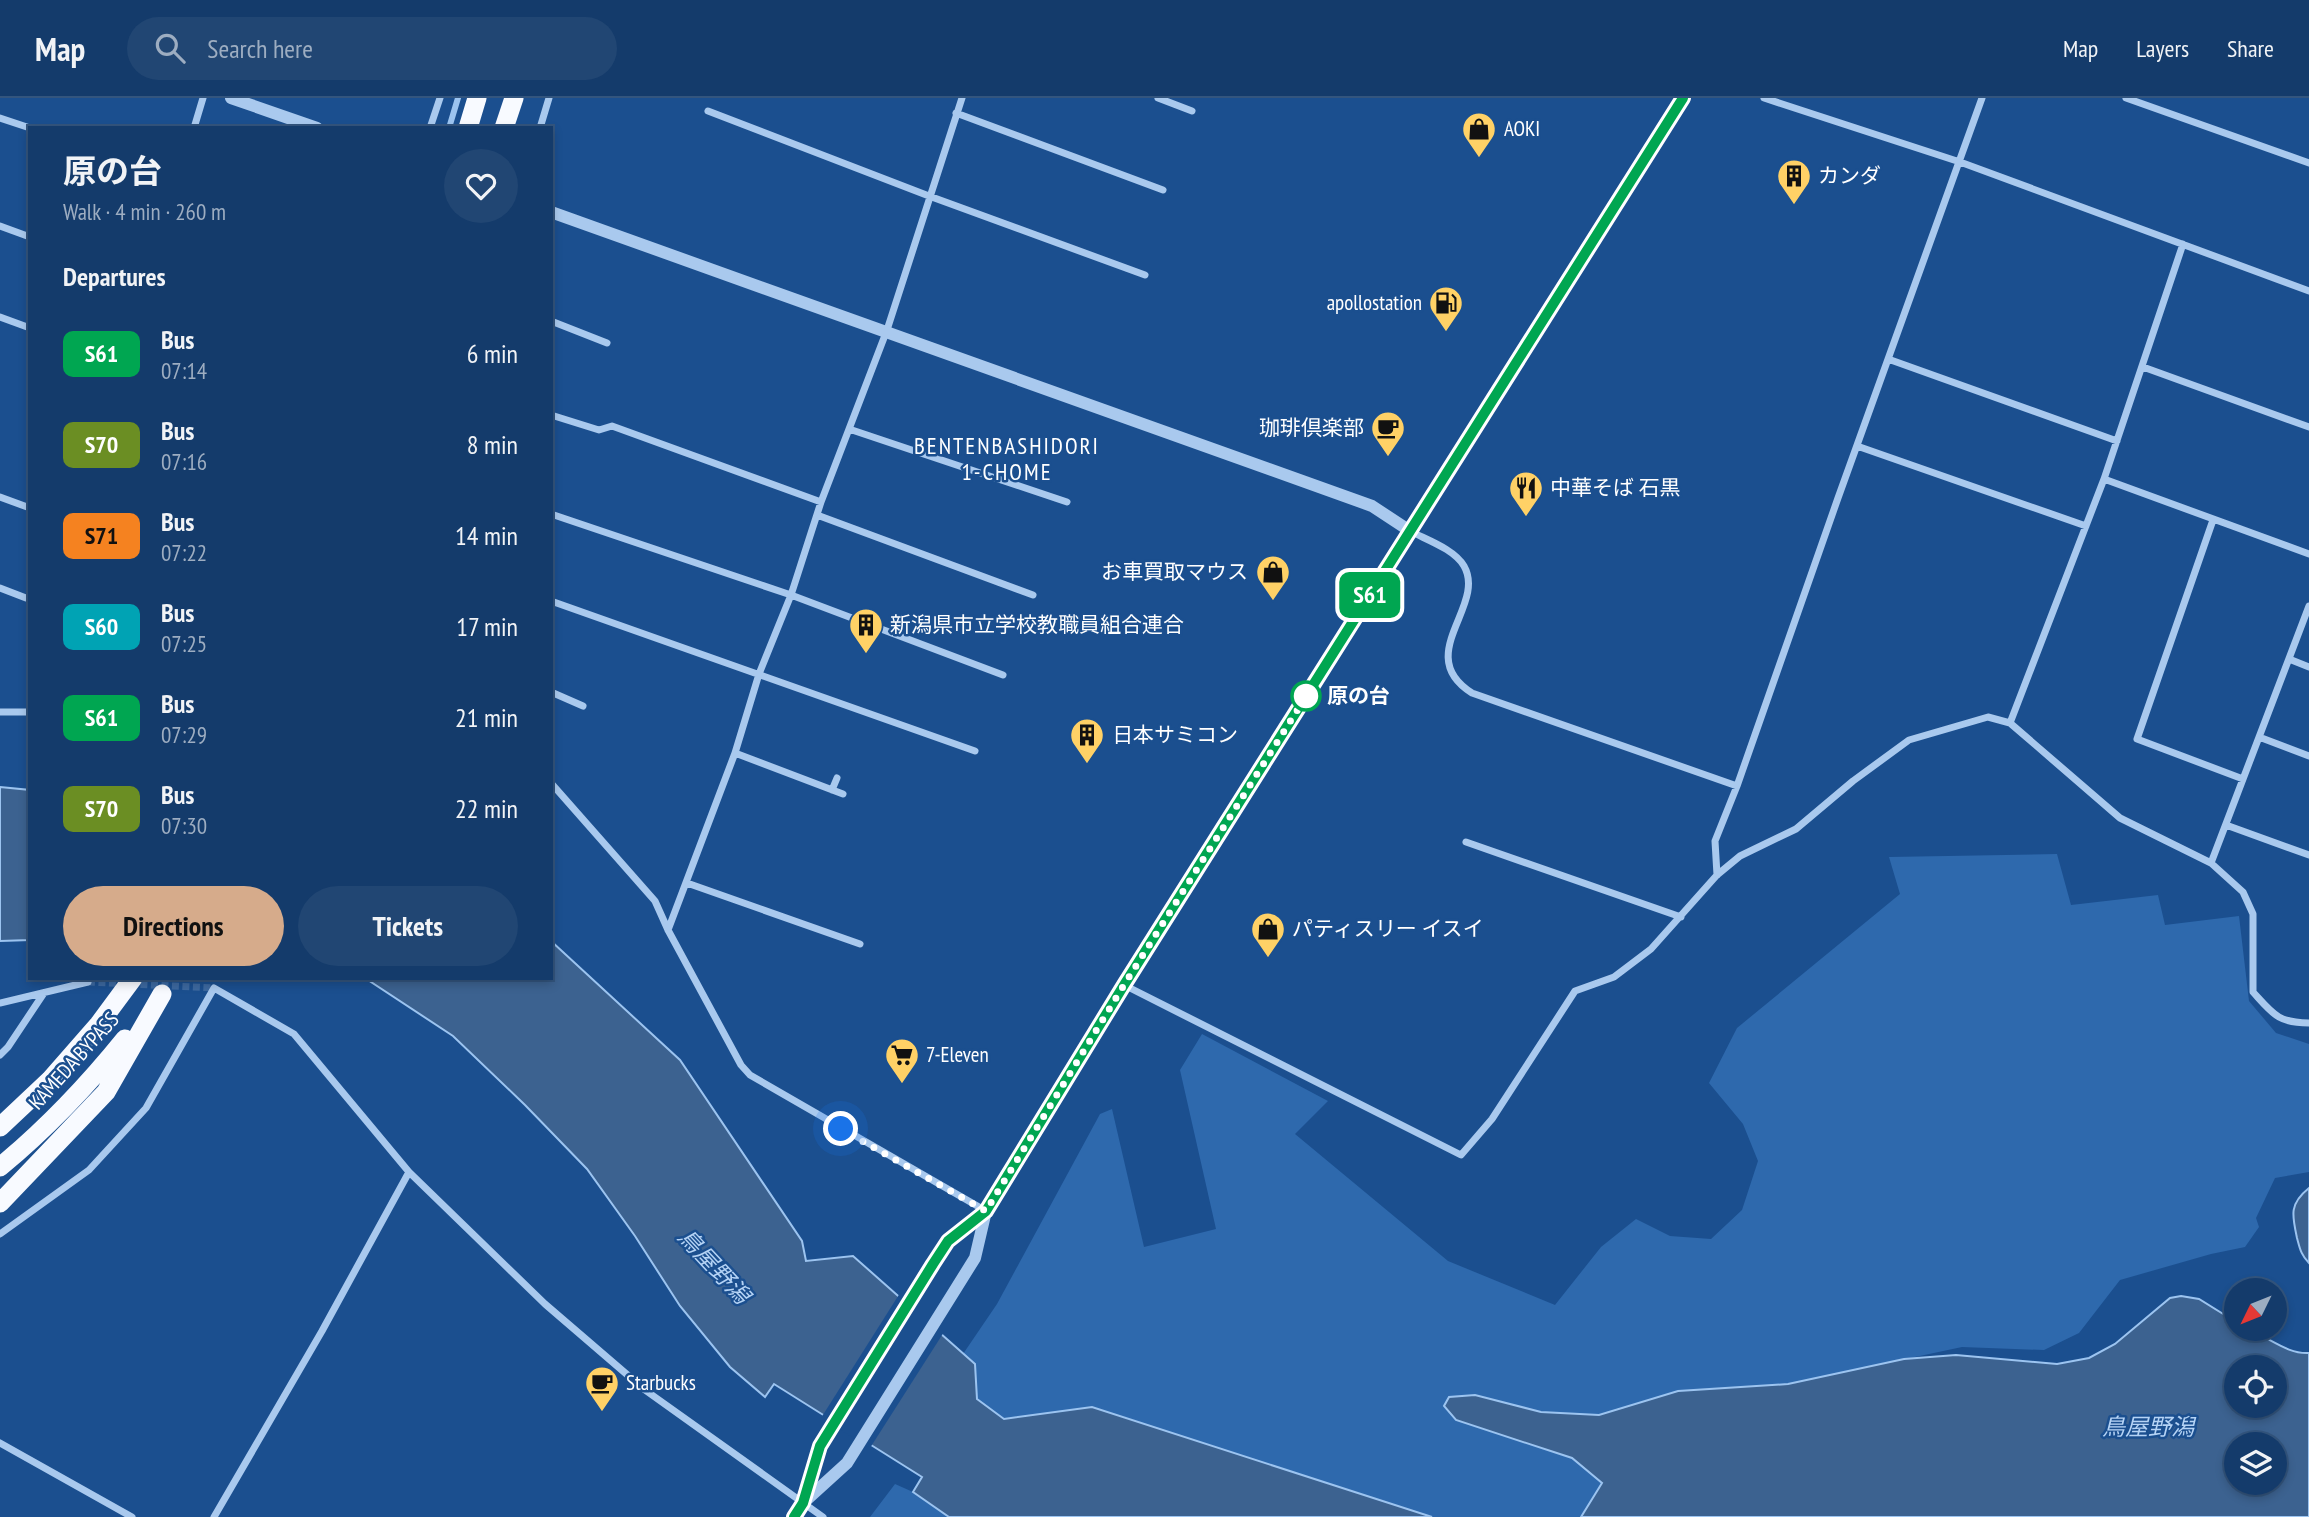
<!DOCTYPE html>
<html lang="en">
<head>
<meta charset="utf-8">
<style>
  :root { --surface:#143b6b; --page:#214673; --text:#f1f3f6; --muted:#9dadc1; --line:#33557e; --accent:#d6ab8b }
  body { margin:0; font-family:"PT Sans Narrow","Noto Sans JP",sans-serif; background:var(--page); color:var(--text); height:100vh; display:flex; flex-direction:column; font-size:26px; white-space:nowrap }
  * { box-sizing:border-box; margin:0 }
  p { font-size:23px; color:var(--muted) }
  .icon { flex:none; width:38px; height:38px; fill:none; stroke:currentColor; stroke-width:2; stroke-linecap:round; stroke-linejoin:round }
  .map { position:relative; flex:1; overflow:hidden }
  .sheet { position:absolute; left:28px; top:28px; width:525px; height:854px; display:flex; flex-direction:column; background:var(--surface); border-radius:0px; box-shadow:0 4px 10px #0003,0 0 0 2px var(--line) }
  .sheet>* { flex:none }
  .badge { padding:0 14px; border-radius:10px; font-size:24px; line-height:46px }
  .needle { width:46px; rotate:227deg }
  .buttons { position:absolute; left:2224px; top:1180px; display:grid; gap:14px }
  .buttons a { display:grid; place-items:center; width:63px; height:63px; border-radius:50%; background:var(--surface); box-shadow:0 4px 10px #0003,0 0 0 2px var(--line); font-size:35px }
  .you { position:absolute; width:35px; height:35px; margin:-18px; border:5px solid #fff; border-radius:50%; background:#1a73e8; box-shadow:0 0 0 10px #1a73e833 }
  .map>.badge { position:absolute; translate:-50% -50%; box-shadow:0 0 0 4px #fff }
  h2 { padding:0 35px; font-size:26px; line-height:63px }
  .round { display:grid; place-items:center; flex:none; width:74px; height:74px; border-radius:37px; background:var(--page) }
  .headline { display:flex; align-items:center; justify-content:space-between; height:119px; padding:0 35px }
  h1 { font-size:33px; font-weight:700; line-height:52px }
  .primary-button { display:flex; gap:14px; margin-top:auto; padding:14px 35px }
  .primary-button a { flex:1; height:80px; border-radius:42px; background:var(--accent); color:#111; font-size:28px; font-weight:700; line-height:80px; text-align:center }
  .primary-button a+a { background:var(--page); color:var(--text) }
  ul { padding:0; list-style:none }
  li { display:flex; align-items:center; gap:21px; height:91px; padding:0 35px }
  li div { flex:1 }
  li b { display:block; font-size:26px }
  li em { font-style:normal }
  li .badge { min-width:77px; font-weight:700; text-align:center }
  header { display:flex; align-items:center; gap:42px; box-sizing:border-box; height:98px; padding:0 35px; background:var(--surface); border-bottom:2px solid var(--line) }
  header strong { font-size:33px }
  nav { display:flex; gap:38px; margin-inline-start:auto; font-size:24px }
  .search { width:490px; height:63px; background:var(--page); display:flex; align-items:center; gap:18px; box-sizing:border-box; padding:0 24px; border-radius:38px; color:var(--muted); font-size:26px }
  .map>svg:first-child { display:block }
</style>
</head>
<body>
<header>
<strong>Map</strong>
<div class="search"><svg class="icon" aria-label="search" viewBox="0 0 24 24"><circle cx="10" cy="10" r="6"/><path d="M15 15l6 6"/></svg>Search here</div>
<nav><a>Map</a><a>Layers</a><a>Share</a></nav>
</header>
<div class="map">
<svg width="2309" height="1419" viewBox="0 0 2309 1419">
  <rect width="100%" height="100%" fill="#1b4f8f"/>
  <path fill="#2e69ad" d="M2057,756L2071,807L2158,797L2165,827L2239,818L2249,903L2276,935L2309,946V1074L2275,1080L2256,1120L2259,1129L2245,1149L2211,1156L2120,1182L2079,1235L2044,1252L1962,1249L1788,1286L1678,1293L1600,1317L1541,1314L1475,1297L1456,1322L1572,1360L1602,1385L1581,1419H1432L1092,1309L1004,1321L976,1301L975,1266L963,1256L997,1206L1100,1016L1112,1011L1144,1149L1216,1131L1180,972L1202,936L1328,1003L1295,1036L1448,1163L1555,1207L1601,1149L1636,1121L1670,1138L1711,1141L1742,1112L1758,1063L1743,1026L1709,985L1737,930L1900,796L1889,759Z
    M895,1386L913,1394L949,1419H870Z"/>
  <path fill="#3c6290" stroke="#9cc4f0" stroke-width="2" fill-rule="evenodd" d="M0,689L30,692V842L0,843Z
    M551,843L680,962L802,1143L806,1163L853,1158L975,1266L977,1301L1004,1321L1092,1309L1432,1419H949L913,1394L922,1379L774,1286L765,1299L730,1269L680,1208L635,1138L587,1071L525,1007L453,938L365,880H551Z
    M2309,1090V1165C2301,1157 2300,1151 2297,1140C2292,1117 2289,1106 2309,1090Z
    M2181,1198L2199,1201L2236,1224V1230C2260,1230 2283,1257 2309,1255V1419H1581L1602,1385L1572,1360L1456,1322L1444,1308L1449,1299L1475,1297L1541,1314L1599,1317L1678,1293L1788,1286L1904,1261L1956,1257L2057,1266L2089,1260L2115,1246L2170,1200ZM2236,1269H2275V1307H2236ZM2236,1346H2275V1384H2236Z"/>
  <path fill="#1b4f8f" d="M900,1195L944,1234L870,1350L821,1320Z"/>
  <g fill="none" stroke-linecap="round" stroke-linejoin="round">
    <path stroke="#9cc4f0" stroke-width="6" d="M449,30L458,0"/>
    <path stroke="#3d69a0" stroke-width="7" stroke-dasharray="7 3.5" stroke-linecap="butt" d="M88,884L214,890"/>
    <path stroke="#a9c9ee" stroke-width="7" d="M1158,0L1192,13
      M1764,0L1960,64L2309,193
      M2126,0L2309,65
      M708,13L929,98L1145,177
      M956,15L1163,92
      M0,20L30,30
      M194,30L203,0
      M430,30L440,0
      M540,30L549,0
      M0,128L30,139
      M0,219L30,230
      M551,223L607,245
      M1888,261L2117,343
      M2143,269L2309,329
      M551,317L599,332L612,328L821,404
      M849,331L1067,404
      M1857,348L2086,428
      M2104,381L2309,456
      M0,399L30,410
      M551,416L791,497L1003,577
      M817,417L1033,497
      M2213,422L2137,641L2243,681
      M1410,433C1427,442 1454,451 1464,468C1487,508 1412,557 1472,595L1737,688
      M0,490L26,500
      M551,503L975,653
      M2289,561L2309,569
      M551,594L583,608
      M0,614H30
      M2010,625L2104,381L2183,146
      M2259,639L2309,658
      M735,655L843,696
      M551,685L655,803L668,832L741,967L750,977L986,1113
      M832,692L837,680
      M2226,727L2309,757
      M1466,744L1681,819
      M2211,765L2309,508
      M1717,777L1715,743L1737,688L1838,400L1982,0
      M687,785L860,846
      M668,832L735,655L759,576L791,497L821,404L887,232L962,0
      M1124,887L1461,1057L1492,1021L1575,893L1614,879L1651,851L1717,777L1740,758L1796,731L1853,683L1909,642L1988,619L2010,625L2120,720L2211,765L2243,794L2253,816V894C2273,916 2278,925 2309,925
      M0,905L88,884
      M0,957L8,949L44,895
      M0,1136L89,1072L146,1010L214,890L294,936L409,1074L545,1206L645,1292L823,1419
      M0,1345L132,1419
      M214,1419L322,1233L409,1074"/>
    <path stroke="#a9c9ee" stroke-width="12" d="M231,0L317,30
      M551,114L1372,408L1410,433
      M803,1405L847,1365L975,1160L986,1113L1124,887L1683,0
      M794,1419L803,1405L820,1348L948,1143L986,1113"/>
    <path stroke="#f8faff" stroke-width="19" d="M468,30L477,0
      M504,30L514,0
      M0,1029L50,982L99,926L133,880
      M0,1069C46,1031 87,988 125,941
      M0,1105L106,994L162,896"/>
  </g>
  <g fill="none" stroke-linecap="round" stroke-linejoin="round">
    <g stroke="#fff" stroke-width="16">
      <path id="line" d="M794,1419L803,1405L820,1348L933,1166L948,1143L986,1113L1124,887L1683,0"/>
    </g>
    <use href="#line" stroke="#00a651" stroke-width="10"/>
    <path stroke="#fff" stroke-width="7" stroke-dasharray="0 12.6" d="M841,1031L986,1113L1124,887L1310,592L1306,598"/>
  </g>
  <defs>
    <g id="shop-pin" transform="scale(1.75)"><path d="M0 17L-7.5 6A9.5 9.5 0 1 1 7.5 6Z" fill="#ffd166" stroke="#1b4f8f"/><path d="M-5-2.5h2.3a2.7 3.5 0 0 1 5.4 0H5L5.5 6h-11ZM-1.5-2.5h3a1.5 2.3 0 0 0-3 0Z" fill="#111"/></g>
    <g id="building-pin" transform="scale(1.75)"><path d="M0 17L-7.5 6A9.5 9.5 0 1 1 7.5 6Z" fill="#ffd166" stroke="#1b4f8f"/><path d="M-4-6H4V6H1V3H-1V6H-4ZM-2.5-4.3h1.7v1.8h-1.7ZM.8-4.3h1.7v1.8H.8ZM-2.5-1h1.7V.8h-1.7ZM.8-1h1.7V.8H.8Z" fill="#111"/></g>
    <g id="fuel-pin" transform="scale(1.75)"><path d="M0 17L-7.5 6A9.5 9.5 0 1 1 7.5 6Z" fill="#ffd166" stroke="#1b4f8f"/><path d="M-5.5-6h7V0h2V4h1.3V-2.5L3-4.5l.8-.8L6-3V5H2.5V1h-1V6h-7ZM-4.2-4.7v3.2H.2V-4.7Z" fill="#111"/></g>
    <g id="cafe-pin" transform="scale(1.75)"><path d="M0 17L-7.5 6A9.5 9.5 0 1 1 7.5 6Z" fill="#ffd166" stroke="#1b4f8f"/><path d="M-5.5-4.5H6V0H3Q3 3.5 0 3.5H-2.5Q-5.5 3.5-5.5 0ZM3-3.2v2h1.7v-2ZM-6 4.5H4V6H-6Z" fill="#111"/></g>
    <g id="restaurant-pin" transform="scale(1.75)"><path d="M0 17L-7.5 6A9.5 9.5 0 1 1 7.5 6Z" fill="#ffd166" stroke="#1b4f8f"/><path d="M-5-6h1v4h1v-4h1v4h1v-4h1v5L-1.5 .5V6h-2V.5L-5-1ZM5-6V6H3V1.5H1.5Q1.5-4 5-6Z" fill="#111"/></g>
    <g id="supermarket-pin" transform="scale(1.75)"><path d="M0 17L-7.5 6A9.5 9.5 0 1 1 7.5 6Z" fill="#ffd166" stroke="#1b4f8f"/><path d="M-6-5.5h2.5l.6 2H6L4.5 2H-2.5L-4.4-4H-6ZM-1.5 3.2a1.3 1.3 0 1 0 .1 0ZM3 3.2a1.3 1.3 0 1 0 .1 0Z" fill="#111"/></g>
  </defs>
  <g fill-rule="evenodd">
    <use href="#shop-pin" x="1479" y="31"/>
    <use href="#building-pin" x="1794" y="78"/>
    <use href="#fuel-pin" x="1446" y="205"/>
    <use href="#cafe-pin" x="1388" y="330"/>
    <use href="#restaurant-pin" x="1526" y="390"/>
    <use href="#shop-pin" x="1273" y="474"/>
    <use href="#building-pin" x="866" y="527"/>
    <use href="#building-pin" x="1087" y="637"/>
    <use href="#shop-pin" x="1268" y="831"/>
    <use href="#supermarket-pin" x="902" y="957"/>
    <use href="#cafe-pin" x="602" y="1285"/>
  </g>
  <circle fill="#fff" stroke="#00a651" stroke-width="3.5" cx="1306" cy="598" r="14"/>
  <g text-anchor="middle" stroke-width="5" stroke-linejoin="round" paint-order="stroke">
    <g font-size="21" fill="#fff" stroke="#1b4f8f" text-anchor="start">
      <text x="1504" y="38">AOKI</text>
      <text x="1818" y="85">カンダ</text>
      <text x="1422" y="212" text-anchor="end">apollostation</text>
      <text x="1364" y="337" text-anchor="end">珈琲倶楽部</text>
      <text x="1550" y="397">中華そば 石黒</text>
      <text x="1248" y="481" text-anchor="end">お車買取マウス</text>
      <text x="890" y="534">新潟県市立学校教職員組合連合</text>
      <text x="1112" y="644">日本サミコン</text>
      <text x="1292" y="838">パティスリー イスイ</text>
      <text x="926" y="964">7-Eleven</text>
      <text x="626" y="1292">Starbucks</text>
    </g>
    <g font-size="21" font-weight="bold" fill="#fff" stroke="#1b4f8f" text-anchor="start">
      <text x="1327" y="605">原の台</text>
    </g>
    <g font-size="21" fill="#fff" stroke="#1b4f8f">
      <text transform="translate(74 963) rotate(-48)" y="7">KAMEDA BYPASS</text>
    </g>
    <g font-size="23" letter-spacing="2" fill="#fff" stroke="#1b4f8f">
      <text x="1007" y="356">BENTENBASHIDORI<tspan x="1007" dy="26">1-CHOME</tspan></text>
    </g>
    <g font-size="23" font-style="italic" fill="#b5d3f5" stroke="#1b4f8f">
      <text transform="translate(714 1168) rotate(47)" y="8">鳥屋野潟</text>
      <text x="2148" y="1337">鳥屋野潟</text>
    </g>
  </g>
</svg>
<div class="buttons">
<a><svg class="needle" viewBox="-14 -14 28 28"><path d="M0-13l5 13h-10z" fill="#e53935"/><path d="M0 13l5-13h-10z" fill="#9dadc1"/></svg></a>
<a><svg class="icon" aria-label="locate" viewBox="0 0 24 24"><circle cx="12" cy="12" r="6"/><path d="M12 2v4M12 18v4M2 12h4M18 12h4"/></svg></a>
<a><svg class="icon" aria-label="layers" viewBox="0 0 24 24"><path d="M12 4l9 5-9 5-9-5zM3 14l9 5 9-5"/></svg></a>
</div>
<div class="you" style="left:841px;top:1031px"></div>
<b class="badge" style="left:1370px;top:497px;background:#00a651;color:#fff">S61</b>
<section class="sheet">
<div class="headline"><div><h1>原の台</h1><p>Walk · 4 min · 260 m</p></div><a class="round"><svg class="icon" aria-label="heart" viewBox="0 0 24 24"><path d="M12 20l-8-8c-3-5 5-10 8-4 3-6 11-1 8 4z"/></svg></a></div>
<h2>Departures</h2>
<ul>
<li><span class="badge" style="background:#00a651;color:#fff">S61</span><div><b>Bus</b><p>07:14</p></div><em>6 min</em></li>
<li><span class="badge" style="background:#6b8e23;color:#fff">S70</span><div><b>Bus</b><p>07:16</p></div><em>8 min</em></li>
<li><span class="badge" style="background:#f58220;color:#111">S71</span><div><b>Bus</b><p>07:22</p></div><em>14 min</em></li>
<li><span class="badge" style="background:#00a3b4;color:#fff">S60</span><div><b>Bus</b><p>07:25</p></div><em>17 min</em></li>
<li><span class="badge" style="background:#00a651;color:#fff">S61</span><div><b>Bus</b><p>07:29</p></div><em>21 min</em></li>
<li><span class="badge" style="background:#6b8e23;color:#fff">S70</span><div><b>Bus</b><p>07:30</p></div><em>22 min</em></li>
</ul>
<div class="primary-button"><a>Directions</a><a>Tickets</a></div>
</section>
</div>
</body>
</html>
